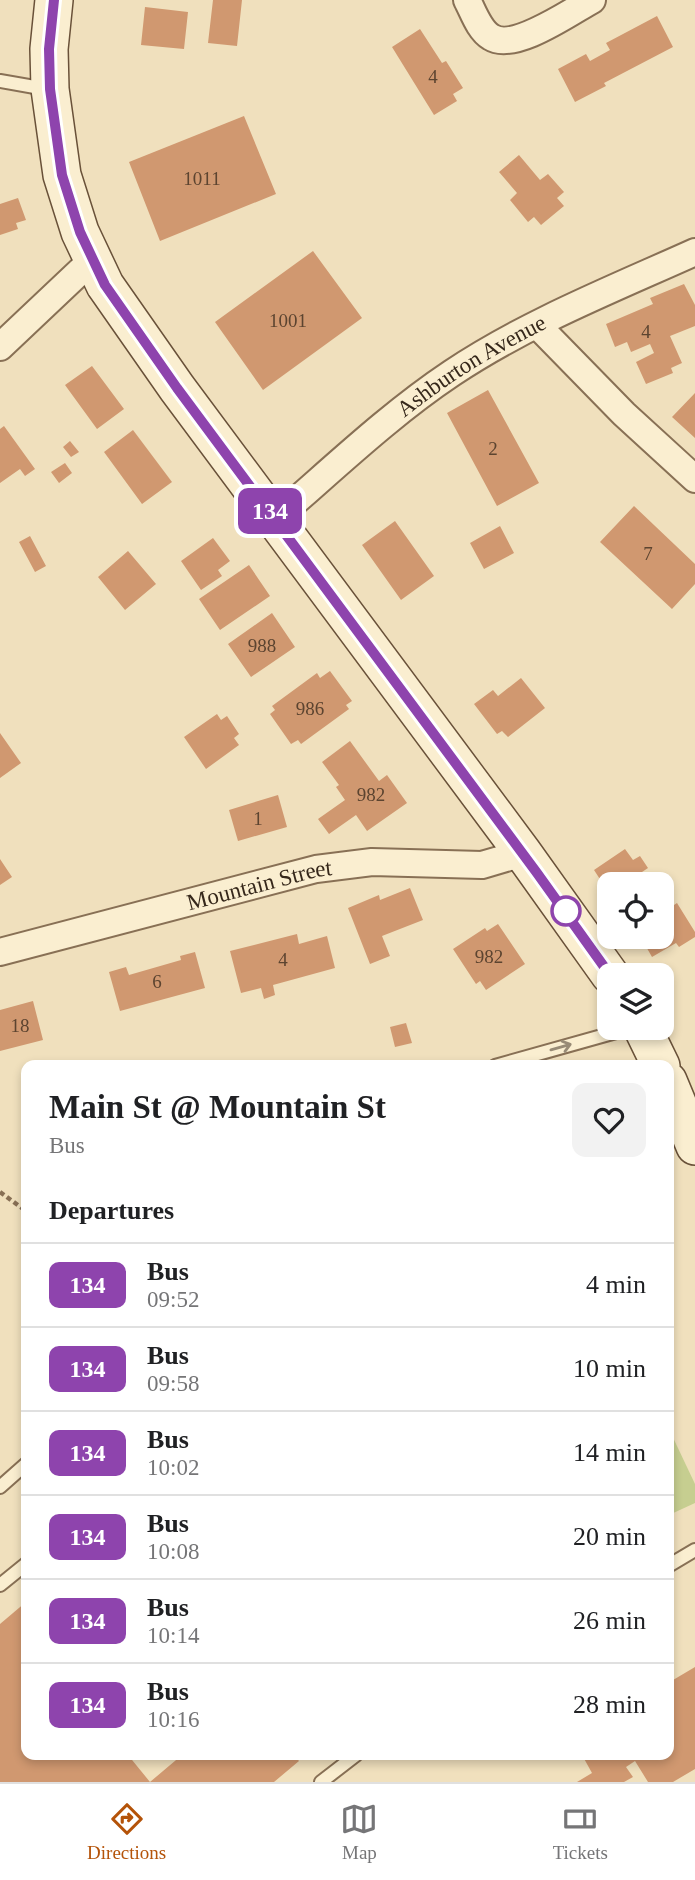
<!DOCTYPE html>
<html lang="en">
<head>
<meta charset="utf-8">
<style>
  :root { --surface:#fff; --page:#f2f2f2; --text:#202124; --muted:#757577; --line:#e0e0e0; --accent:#b45309 }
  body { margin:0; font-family:"Times New Roman",serif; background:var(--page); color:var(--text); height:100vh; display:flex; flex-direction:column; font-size:26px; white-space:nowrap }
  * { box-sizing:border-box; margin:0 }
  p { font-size:23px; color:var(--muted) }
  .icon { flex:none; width:38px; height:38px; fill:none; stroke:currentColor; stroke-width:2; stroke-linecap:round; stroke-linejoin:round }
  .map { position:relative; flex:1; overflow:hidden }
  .panel { position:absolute; left:21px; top:1060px; width:653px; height:700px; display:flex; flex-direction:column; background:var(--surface); border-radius:14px; box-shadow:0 4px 10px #0003 }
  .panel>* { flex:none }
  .badge { padding:0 14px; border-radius:10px; font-size:24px; line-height:46px }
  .tools { position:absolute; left:597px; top:872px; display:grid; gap:14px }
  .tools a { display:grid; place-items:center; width:77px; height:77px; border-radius:14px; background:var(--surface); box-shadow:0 4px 10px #0003; font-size:35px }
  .map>.badge { position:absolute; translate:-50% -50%; box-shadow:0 0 0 4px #fff }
  h2 { padding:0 28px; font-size:26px; line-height:63px }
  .round { display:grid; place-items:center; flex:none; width:74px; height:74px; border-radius:14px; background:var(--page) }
  .head { display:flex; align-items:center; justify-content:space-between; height:119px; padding:0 28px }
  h1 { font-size:33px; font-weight:600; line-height:52px }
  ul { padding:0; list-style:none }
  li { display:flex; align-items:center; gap:21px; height:84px; padding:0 28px; border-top:2px solid var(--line) }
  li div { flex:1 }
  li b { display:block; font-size:26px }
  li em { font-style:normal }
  li .badge { min-width:77px; font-weight:700; text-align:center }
  .tabs { display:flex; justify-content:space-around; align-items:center; height:98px; border-top:2px solid var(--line); background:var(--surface); font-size:19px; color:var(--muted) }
  .tabs a { display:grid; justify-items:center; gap:4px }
  .tabs .selected { color:var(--accent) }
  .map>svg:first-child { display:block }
</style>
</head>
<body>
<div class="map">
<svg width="695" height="1782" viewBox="0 0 695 1782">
  <rect width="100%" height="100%" fill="#f0e0bd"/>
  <path fill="#c6ce90" d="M668,1427L695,1484V1503L669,1515Z"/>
  <path fill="#d09870" d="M213,0H242L237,46L208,43Z
    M145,7L188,12L184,49L141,45Z
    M657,16L673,47L604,83L606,86L575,102L558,69L586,54L590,61L610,50L606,43Z
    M420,29L442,63L446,61L463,88L453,94L457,101L434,115L392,47Z
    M244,116L276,194L160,241L129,162Z
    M519,155L540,180L548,174L564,192L557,198L564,206L541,225L534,217L528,222L510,200L517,193L499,172Z
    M18,198L26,220L16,223L18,229L0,235V204Z
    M313,251L362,318L263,390L215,322Z
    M684,284L695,305V326L670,336L682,363L671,368L673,373L646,384L636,362L654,353L650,344L631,352L627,342L615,347L606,324L653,304L650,298Z
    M92,366L124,409L97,429L65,385Z
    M488,390L539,483L497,506L447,413Z
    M695,393V438L672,417Z
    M4,426L35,469L25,476L20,469L0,483V429Z
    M133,430L172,482L142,504L104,452Z
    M70,441L79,452L71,457L63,447Z
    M65,463L72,473L59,483L51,472Z
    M634,506L695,564V584L672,609L600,542Z
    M395,521L434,576L401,600L362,545Z
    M500,526L514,553L484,569L470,543Z
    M30,536L46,566L35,572L19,542Z
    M213,538L230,561L218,570L222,576L201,590L181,561Z
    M128,551L156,584L125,610L98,577Z
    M249,565L270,596L220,630L199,599Z
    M272,613L295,647L251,677L228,644Z
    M330,671L352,701L346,705L349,709L301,744L298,740L291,744L270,714L275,710L272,706L317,673L320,678Z
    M521,678L545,708L508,737L502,731L497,734L474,704L493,690L498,696Z
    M217,714L221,720L227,716L239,734L234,738L239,745L206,769L184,737Z
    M0,733L21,763L0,778Z
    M350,741L379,781L387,775L407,803L367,831L356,815L329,834L318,819L345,800L336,787L339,785L322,762Z
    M278,795L287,827L238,841L229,810Z
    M625,849L633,860L640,856L648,868L642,872L644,876L633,884H609V893L594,870Z
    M0,859L12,877L0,885Z
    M410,888L423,920L382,936L390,956L370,964L348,908L379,895L380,900Z
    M677,903L695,932V937L679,947L676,943L652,957L640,936H662V913Z
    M498,924L525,964L486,990L480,981L476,984L453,949L485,928L487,931Z
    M297,934L299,944L327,936L335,968L273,985L275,995L264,999L261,988L241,993L230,951Z
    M195,952L205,988L120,1011L109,972L126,967L129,975L181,960L180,956Z
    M33,1001L43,1040L0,1051V1010Z
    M406,1023L412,1043L395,1047L390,1027Z
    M26,1602V1755H128L150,1782L182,1755H294L299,1761L274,1782H0V1624Z
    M695,1667V1769L673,1782H648L635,1761L626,1767L633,1777L624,1782H577L592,1773L582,1755H668V1683Z"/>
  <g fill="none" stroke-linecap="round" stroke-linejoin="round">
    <g stroke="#887055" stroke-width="16">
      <path id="service" d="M0,81L46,89
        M495,1066L634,1027
        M0,1487L26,1464
        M668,1566L695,1550
        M0,1585L26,1564
        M321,1782L356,1755"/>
    </g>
    <g stroke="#887055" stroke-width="30">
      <g id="minor">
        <path d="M467,0C473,11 479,30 491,37C514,52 570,12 592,0"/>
        <path d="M537,325L624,414L695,479"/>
        <path d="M0,347L92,260"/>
        <path id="s1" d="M275,519C333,469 389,415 452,373C527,323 613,289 695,252"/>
        <path id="s2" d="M0,952L316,869L372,862L482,865L523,853"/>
      </g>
    </g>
    <g stroke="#695139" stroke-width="40">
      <path id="secondary" d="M54,0L49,49L50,89L62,175L80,232L105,285L177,388L523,853L610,975
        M642,1027L661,1066
        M668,1081L695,1146"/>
    </g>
    <path stroke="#887055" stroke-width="4.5" stroke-dasharray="5 3.5" stroke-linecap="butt" d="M0,1192L26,1211"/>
    <use href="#service" stroke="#faeed0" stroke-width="12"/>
    <use href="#minor" stroke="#faeed0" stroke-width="26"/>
    <use href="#secondary" stroke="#faeed0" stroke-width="37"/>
  </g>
  <defs><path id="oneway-shaft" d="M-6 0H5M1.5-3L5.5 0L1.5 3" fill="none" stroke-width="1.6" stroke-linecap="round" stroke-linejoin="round" transform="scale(1.75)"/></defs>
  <use stroke="#988b76" href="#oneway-shaft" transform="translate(561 1047) rotate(-16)"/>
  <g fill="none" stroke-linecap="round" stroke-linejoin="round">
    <g stroke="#fff" stroke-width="16">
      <path id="line" d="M54,0L49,49L50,89L62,175L80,232L105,285L177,388L537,873L610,975"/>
    </g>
    <use href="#line" stroke="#8e44ad" stroke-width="10"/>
  </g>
  <circle fill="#fff" stroke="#8e44ad" stroke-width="3.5" cx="566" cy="911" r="14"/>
  <g text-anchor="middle" stroke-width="7" stroke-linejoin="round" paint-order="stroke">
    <g font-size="19" fill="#5c4430">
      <text x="433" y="83">4</text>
      <text x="202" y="185">1011</text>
      <text x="288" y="327">1001</text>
      <text x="646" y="338">4</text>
      <text x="493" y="455">2</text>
      <text x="648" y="560">7</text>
      <text x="262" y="652">988</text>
      <text x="310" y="715">986</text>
      <text x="371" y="801">982</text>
      <text x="258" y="825">1</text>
      <text x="489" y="963">982</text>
      <text x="283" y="966">4</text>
      <text x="157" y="988">6</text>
      <text x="20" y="1032">18</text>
    </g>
    <g font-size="23" fill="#36281b" stroke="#f7ebcc">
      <text dy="8" stroke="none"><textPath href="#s1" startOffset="250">Ashburton Avenue</textPath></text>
      <text dy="8" stroke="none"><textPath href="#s2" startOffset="268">Mountain Street</textPath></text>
    </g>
  </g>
</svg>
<div class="tools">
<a><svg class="icon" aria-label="locate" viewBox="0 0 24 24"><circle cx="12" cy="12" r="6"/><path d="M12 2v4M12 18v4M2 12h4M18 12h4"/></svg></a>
<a><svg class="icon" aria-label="layers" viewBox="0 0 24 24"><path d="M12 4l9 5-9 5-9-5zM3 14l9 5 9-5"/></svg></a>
</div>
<b class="badge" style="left:270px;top:511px;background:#8e44ad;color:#fff">134</b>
<section class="panel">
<div class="head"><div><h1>Main St @ Mountain St</h1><p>Bus</p></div><a class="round"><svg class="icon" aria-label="heart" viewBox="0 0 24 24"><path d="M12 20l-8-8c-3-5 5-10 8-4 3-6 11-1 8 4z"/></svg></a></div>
<h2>Departures</h2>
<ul>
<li><span class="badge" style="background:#8e44ad;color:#fff">134</span><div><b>Bus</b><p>09:52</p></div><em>4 min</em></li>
<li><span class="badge" style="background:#8e44ad;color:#fff">134</span><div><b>Bus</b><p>09:58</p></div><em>10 min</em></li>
<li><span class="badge" style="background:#8e44ad;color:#fff">134</span><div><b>Bus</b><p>10:02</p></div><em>14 min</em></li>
<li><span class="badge" style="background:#8e44ad;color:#fff">134</span><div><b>Bus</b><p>10:08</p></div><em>20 min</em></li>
<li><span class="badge" style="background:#8e44ad;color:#fff">134</span><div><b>Bus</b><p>10:14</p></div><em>26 min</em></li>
<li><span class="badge" style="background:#8e44ad;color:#fff">134</span><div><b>Bus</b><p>10:16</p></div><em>28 min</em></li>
</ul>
</section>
</div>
<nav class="tabs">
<a class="selected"><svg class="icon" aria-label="directions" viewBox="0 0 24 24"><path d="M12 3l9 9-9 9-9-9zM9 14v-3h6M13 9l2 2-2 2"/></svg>Directions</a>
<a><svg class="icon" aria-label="map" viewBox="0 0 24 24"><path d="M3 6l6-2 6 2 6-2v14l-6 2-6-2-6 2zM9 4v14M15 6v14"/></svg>Map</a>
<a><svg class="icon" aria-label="tickets" viewBox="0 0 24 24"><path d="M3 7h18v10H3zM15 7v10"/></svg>Tickets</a>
</nav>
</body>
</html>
